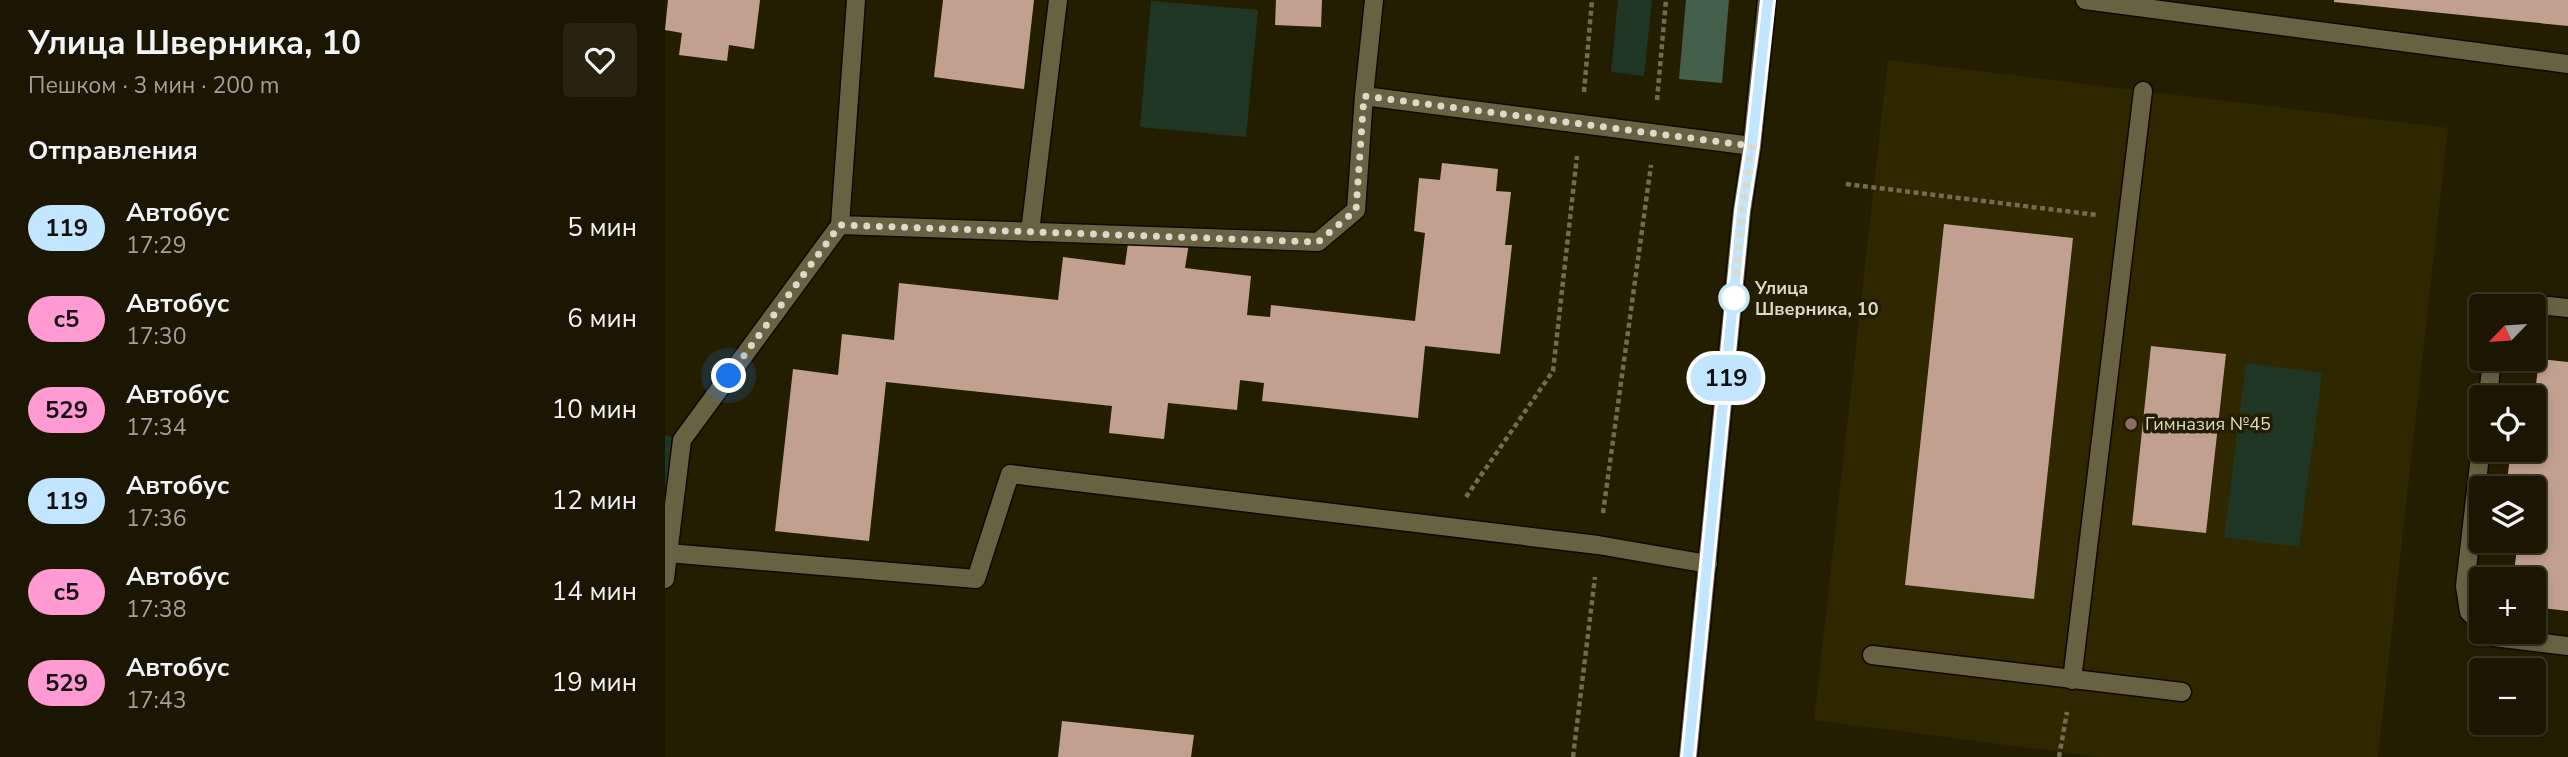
<!DOCTYPE html>
<html lang="ru">
<head>
<meta charset="utf-8">
<style>
  :root { --surface:#1b1601; --page:#282310; --text:#f1f3f6; --muted:#a09f99; --line:#393523 }
  body { margin:0; font-family:"Nunito Sans",sans-serif; background:var(--page); color:var(--text); height:100vh; display:flex; flex-direction:column; font-size:26px; white-space:nowrap }
  * { box-sizing:border-box; margin:0 }
  p { font-size:23px; color:var(--muted) }
  .icon { flex:none; width:38px; height:38px; fill:none; stroke:currentColor; stroke-width:2; stroke-linecap:round; stroke-linejoin:round }
  .map { position:relative; flex:1; overflow:hidden }
  .side { display:flex; flex-direction:column; background:var(--surface); width:665px }
  .side>* { flex:none }
  .badge { padding:0 14px; border-radius:23px; font-size:24px; line-height:46px }
  .needle { width:46px; rotate:245deg }
  .controls { position:absolute; left:1804px; top:294px; display:grid; gap:14px }
  .controls a { display:grid; place-items:center; width:77px; height:77px; border-radius:7px; background:var(--surface); box-shadow:0 4px 10px #0003,0 0 0 2px var(--line); font-size:35px }
  .you { position:absolute; width:35px; height:35px; margin:-18px; border:5px solid #fff; border-radius:50%; background:#1a73e8; box-shadow:0 0 0 10px #1a73e833 }
  .map>.badge { position:absolute; translate:-50% -50%; box-shadow:0 0 0 4px #fff }
  h2 { padding:0 28px; font-size:26px; line-height:63px }
  .round { display:grid; place-items:center; flex:none; width:74px; height:74px; border-radius:7px; background:var(--page) }
  .overview { display:flex; align-items:center; justify-content:space-between; height:119px; padding:0 28px }
  h1 { font-size:33px; font-weight:700; line-height:52px }
  ul { padding:0; list-style:none }
  li { display:flex; align-items:center; gap:21px; height:91px; padding:0 28px }
  li div { flex:1 }
  li b { display:block; font-size:26px }
  li em { font-style:normal }
  li .badge { min-width:77px; font-weight:700; text-align:center }
  main { display:flex; flex:1; min-height:0 }
  .map>svg:first-child { display:block }
</style>
</head>
<body>
<main>
<section class="side">
<div class="overview"><div><h1>Улица Шверника, 10</h1><p>Пешком · 3 мин · 200 m</p></div><a class="round"><svg class="icon" aria-label="heart" viewBox="0 0 24 24"><path d="M12 20l-8-8c-3-5 5-10 8-4 3-6 11-1 8 4z"/></svg></a></div>
<h2>Отправления</h2>
<ul>
<li><span class="badge" style="background:#c2e6ff;color:#111">119</span><div><b>Автобус</b><p>17:29</p></div><em>5 мин</em></li>
<li><span class="badge" style="background:#ff9ad2;color:#111">с5</span><div><b>Автобус</b><p>17:30</p></div><em>6 мин</em></li>
<li><span class="badge" style="background:#ff9ad2;color:#111">529</span><div><b>Автобус</b><p>17:34</p></div><em>10 мин</em></li>
<li><span class="badge" style="background:#c2e6ff;color:#111">119</span><div><b>Автобус</b><p>17:36</p></div><em>12 мин</em></li>
<li><span class="badge" style="background:#ff9ad2;color:#111">с5</span><div><b>Автобус</b><p>17:38</p></div><em>14 мин</em></li>
<li><span class="badge" style="background:#ff9ad2;color:#111">529</span><div><b>Автобус</b><p>17:43</p></div><em>19 мин</em></li>
</ul>
</section>
<div class="map">
<svg width="1903" height="757" viewBox="0 0 1903 757">
  <rect width="100%" height="100%" fill="#241e01"/>
  <path fill="#2e2700" d="M1223,60L1783,128L1713,757H1435L1149,720Z"/>
  <path fill="#203625" d="M953,0H987L979,76L946,72Z
    M486,1L593,10L581,137L475,127Z
    M1581,363L1657,373L1634,547L1559,537Z
    M0,435L17,440L0,579Z"/>
  <path fill="#435f49" d="M1021,0H1064L1057,83L1014,79Z"/>
  <path fill="#c2a08f" d="M3,0H95L89,49L64,45L62,61L14,55L17,33L0,30Z
    M278,0H369L359,89L269,77Z
    M611,0H657L656,27L610,25Z
    M1669,0H1903V26L1669,2Z
    M777,163L833,169L831,191L846,192L840,245H847L835,354L760,346L753,418L597,401L599,383L575,380L572,410L503,403L499,439L444,433L447,406L221,382L204,541L110,531L128,369L173,375L177,334L229,340L234,283L393,300L398,257L460,265L464,236L524,243L520,268L586,276L582,315L605,317L606,305L750,321L760,233L749,231L754,178L775,180Z
    M1279,224L1408,238L1369,599L1240,585Z
    M1486,346L1561,354L1541,533L1467,525Z
    M1874,359L1903,362V611L1869,607V579H1848L1853,541H1869V488H1841L1846,450H1869V402Z
    M397,721L529,735L526,757H393Z"/>
  <g fill="none" stroke-linecap="round" stroke-linejoin="round">
    <g stroke="#0d0800" stroke-width="21">
      <path id="lane" d="M709,0L699,96L1087,146
        M1420,0L1903,64
        M175,225L653,242L691,210L699,96
        M365,232L393,0
        M1869,311L1884,306L1903,308
        M1823,397L1827,359
        M1816,447L1800,586L1804,612L1816,624
        M3,553L311,579L345,474L933,545L1043,564
        M0,579L17,440L175,225L191,0
        M1824,632L1829,637L1903,646
        M1207,655L1517,692
        M1407,680L1478,91"/>
    </g>
    <g stroke="#0d0800" stroke-width="21">
      <path id="secondary" d="M1023,757L1077,211L1087,146L1102,0"/>
    </g>
    <path stroke="#716c54" stroke-width="4.5" stroke-dasharray="5 3.5" stroke-linecap="butt" d="M919,92L927,0
      M992,100L1001,0
      M1181,184L1432,215
      M801,497L888,371L912,156
      M938,513L986,165
      M908,757L930,577
      M1394,757L1402,712"/>
    <use href="#lane" stroke="#686243" stroke-width="18"/>
    <use href="#secondary" stroke="#686243" stroke-width="18"/>
  </g>
  <g fill="none" stroke-linecap="round" stroke-linejoin="round">
    <g stroke="#fff" stroke-width="16">
      <path id="line" d="M1023,757L1077,211L1087,146L1103,0"/>
    </g>
    <use href="#line" stroke="#c2e6ff" stroke-width="10"/>
    <path stroke="#dcd9c8" stroke-width="7" stroke-dasharray="0 12.6" d="M64,376L175,225L653,242L691,210L699,96L1087,146L1077,211L1069,298"/>
  </g>
  <circle fill="#fff" stroke="#c2e6ff" stroke-width="3.5" cx="1069" cy="298" r="14"/>
  <circle fill="#8d6e63" stroke="#241e01" stroke-width="2.5" cx="1466" cy="424" r="7"/>
  <g text-anchor="middle" stroke-width="7" stroke-linejoin="round" paint-order="stroke">
    <g font-size="18" font-weight="bold" fill="#dcd9c8" stroke="#241e01" text-anchor="start">
      <text x="1090" y="294">Улица<tspan x="1090" dy="21">Шверника, 10</tspan></text>
    </g>
    <g font-size="18" fill="#dcd9c8" stroke="#241e01" text-anchor="start">
      <text x="1480" y="430">Гимназия №45</text>
    </g>
  </g>
</svg>
<div class="controls">
<a><svg class="needle" viewBox="-14 -14 28 28"><path d="M0-13l5 13h-10z" fill="#e53935"/><path d="M0 13l5-13h-10z" fill="#a09f99"/></svg></a>
<a><svg class="icon" aria-label="locate" viewBox="0 0 24 24"><circle cx="12" cy="12" r="6"/><path d="M12 2v4M12 18v4M2 12h4M18 12h4"/></svg></a>
<a><svg class="icon" aria-label="layers" viewBox="0 0 24 24"><path d="M12 4l9 5-9 5-9-5zM3 14l9 5 9-5"/></svg></a>
<a>+</a>
<a>−</a>
</div>
<div class="you" style="left:64px;top:376px"></div>
<b class="badge" style="left:1061px;top:378px;background:#c2e6ff;color:#111">119</b>
</div>
</main>
</body>
</html>
